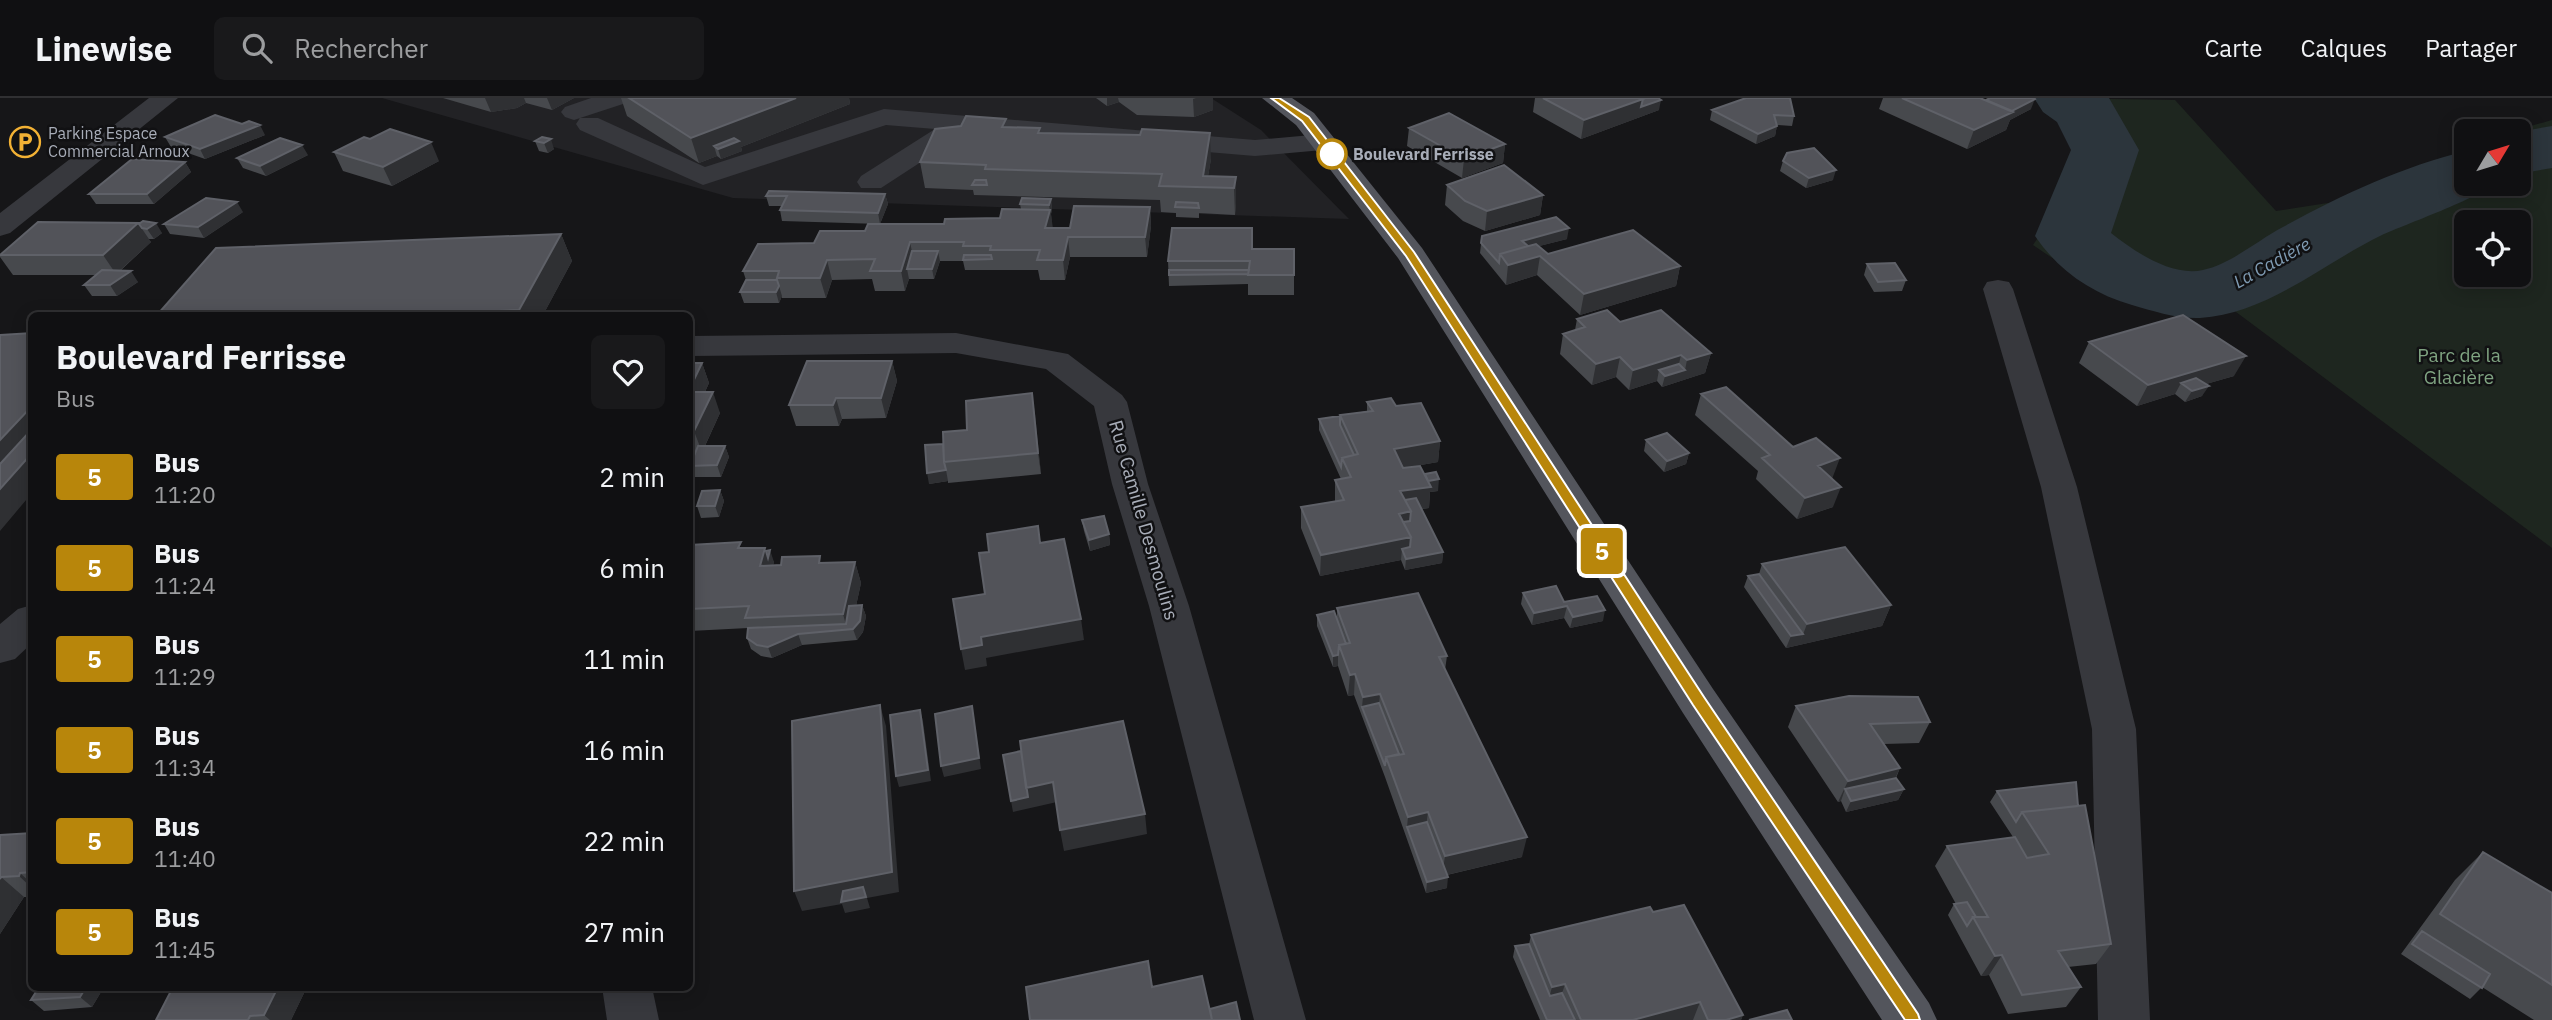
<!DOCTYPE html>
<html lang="fr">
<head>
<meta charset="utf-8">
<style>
  :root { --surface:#101012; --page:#19191b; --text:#f1f3f6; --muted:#9c9d9f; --line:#303032 }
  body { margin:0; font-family:"IBM Plex Sans",sans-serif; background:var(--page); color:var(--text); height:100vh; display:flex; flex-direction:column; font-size:26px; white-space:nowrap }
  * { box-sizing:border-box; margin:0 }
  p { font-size:23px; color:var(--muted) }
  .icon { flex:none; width:38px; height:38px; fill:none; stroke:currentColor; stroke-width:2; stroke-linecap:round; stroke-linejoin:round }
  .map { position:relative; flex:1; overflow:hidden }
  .panel { position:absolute; left:28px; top:214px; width:665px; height:679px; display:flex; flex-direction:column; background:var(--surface); border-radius:10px; box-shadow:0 4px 18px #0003,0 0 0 2px var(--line) }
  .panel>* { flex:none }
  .badge { padding:0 14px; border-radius:5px; font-size:24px; line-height:46px }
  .needle { width:46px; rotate:52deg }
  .buttons { position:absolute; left:2454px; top:21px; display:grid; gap:14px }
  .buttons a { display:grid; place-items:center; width:77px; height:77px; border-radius:10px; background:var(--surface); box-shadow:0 4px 18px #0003,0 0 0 2px var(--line); font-size:35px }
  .map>.badge { position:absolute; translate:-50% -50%; box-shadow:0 0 0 4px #fff }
  .round { display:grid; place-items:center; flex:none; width:74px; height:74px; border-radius:10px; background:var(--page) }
  .summary { display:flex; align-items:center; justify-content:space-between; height:119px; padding:0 28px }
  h1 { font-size:33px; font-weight:700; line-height:52px }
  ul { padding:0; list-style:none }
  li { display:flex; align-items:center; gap:21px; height:91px; padding:0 28px }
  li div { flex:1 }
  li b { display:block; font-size:26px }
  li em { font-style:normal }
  li .badge { min-width:77px; font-weight:700; text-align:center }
  header { display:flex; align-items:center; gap:42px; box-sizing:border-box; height:98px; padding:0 35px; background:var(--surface); border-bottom:2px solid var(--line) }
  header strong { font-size:33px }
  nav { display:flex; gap:38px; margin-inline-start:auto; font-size:24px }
  .search { width:490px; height:63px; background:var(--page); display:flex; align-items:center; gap:18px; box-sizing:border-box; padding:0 24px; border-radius:10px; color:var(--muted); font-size:26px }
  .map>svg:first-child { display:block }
</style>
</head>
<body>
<header>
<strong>Linewise</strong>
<div class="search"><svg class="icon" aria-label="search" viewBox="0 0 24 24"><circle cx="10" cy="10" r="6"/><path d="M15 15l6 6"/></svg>Rechercher</div>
<nav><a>Carte</a><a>Calques</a><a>Partager</a></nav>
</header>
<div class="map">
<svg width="2552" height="922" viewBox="0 0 2552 922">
  <rect width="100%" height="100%" fill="#161618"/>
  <path fill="#222225" d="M382,0H1211L1261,32L1349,121L733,100Z"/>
  <path fill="#1e261f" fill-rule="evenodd" d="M2048,0L2175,2L2276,113L2334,104L2466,53V86H2518V33H2513L2552,22V450L2228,208C2158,211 2090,188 2033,147L2086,68ZM2518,124V177H2466V124Z"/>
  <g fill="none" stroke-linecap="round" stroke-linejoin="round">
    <path fill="#2c353c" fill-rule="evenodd" d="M2034,0H2109L2139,52L2111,135C2134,153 2171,179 2203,172C2231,166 2258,142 2283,129C2339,98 2404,68 2466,53V86H2493C2481,99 2404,127 2382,137C2324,165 2267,216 2200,220C2177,221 2153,213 2132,207C2091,195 2059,173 2035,138L2071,52L2057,24L2043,14Z
      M2552,28V70L2518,76V34Z"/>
    <path fill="#37383d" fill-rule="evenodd" d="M149,0H178L10,135L0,138V115Z
      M591,0H630L626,5L574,22L565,19L561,14L565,9Z
      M884,11L1255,42L1323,36L1332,38L1336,44L1332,50L1323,52L1255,58L967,34L881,90H861L857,84L861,78L935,31L886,27L703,87L580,32L576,26L580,20H598L705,69Z
      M1998,182L2009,184L2013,191L2077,389L2136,631L2150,922H2098L2092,631L2041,389L1983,191L1987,184Z
      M956,235L1068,256L1122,297L1127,304L1148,386L1189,508L1306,922H1254L1149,508L1112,386L1094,308L1046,271L956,255L690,258V238Z
      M32,507V545L15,561L0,565V526L18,511Z
      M602,889H652L659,922H607Z"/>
    <path fill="#53555c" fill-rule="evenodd" d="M1262,0H1292L1314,15L1422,150L1713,591L1929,905L1937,922H1882L1683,615L1398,160L1296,27Z"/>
  </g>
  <path fill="#47494d" d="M443,0H574L552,12L526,5L517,10L491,14Z
    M621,0H849L850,6L741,49L742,53L721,61L717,58L699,65L627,18Z
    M1096,0H1213V12L1194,19L1137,17L1119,4L1107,8Z
    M1535,0H1658L1659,12L1581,41L1533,14Z
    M1883,0H1980L1986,2L2031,11L2010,22L2006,32L1967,51L1879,11Z
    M1712,12L1794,18L1792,28L1777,27L1775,38L1756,46L1710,22Z
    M1007,29L1211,61L1208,78L1236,79V105L1235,117L1199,115V120L1176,119V115L1161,114L1160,102L974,97L973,92L925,90L920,64Z
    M1409,30L1505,46L1503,65L1462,80L1407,48Z
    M265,37L205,61L171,49L165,39Z
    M542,39L554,51L548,55L539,53L535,43Z
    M334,54L439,63L392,88L343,73Z
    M308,57L266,78L243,70L237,60Z
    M1783,63L1833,82L1806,90L1780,73Z
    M185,64L191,74L154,106H96L89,96Z
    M1447,87L1543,97L1540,117L1485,133L1463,123L1445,107Z
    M885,96L888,106L880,126L782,123L780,112L782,108H769L766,98Z
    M1051,101L1052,111L1051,116L1052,130H1070L1150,109L1151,128L1147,159H1070L1065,182H1040L1038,172H965L963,163H940L934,181H909L905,193H875L872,181L832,182L826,200H782V198L779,205H744L740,194L746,182L743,173L814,145L865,133L944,126L1000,120L1021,111L1020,106Z
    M243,114L204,140L170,136L164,126Z
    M138,125L162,135L154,141H148L151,144L120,173L138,184L117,198H92L84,187L96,177H13L0,159V156Z
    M561,136L572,163L543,217H157Z
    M1482,138L1567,141L1539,148L1548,156L1680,168L1676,188L1580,217L1537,177L1506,187L1480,155Z
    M1252,151H1294V197H1248V186L1169,188L1168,163Z
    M1867,166L1906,182L1902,193L1874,194L1864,177Z
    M1577,221L1620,224L1711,255L1705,275L1662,289L1657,283L1629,292L1616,279L1592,287L1560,256L1563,236L1575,232Z
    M2089,244L2234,278L2206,286L2202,298L2185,304L2175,296L2137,308L2079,265Z
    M892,263L897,283L886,320L842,321L839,328H796L789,307Z
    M690,265H702L709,285L705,294L720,315L705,348H725L729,359L721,379H693L690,369V366L695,354H690Z
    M1032,295L1041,376L948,385V383L929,386L943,346Z
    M1701,296L1793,349L1832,381L1833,409L1797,421L1756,381L1758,373L1695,317Z
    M1367,304L1396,308L1440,343L1438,364L1409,369L1425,376L1438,393L1430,394L1429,410L1422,411L1443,454L1442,465L1405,472L1401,462L1320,478L1301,430V409L1335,403V382L1341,381L1319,332V321L1367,313Z
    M1646,342L1689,355L1686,366L1664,374L1644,353Z
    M720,392L724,403L719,419L701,420L697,408Z
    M1082,422L1109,436L1110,447L1090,453L1084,433Z
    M690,447L766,453L774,464L773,467L855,464L861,485L856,508L862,507L866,518L863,534L857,542L802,547L772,560L761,558L751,551L747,540L748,530L690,533Z
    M1762,466L1891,507L1882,528L1786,550L1744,489L1748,478L1759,476Z
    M1523,495L1564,504L1603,523L1570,530L1564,520L1532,527L1521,506Z
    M1337,510L1447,558L1445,572L1522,759L1447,777V790L1426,795L1385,679L1354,597L1348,598L1338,568L1333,569L1317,528V517L1337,521Z
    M1796,608L1930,624L1919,645L1884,646L1900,670L1896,680L1904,691L1898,702L1846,714L1841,703L1838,704L1788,629Z
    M1997,693L2078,708L2111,846L2096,866L2068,869L2081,889L2066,909L2008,916L1989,877L1981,878L1948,817L1954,806H1956L1935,768L1947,748L2013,739L1990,704Z
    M32,735V799H24L0,836V737Z
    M2483,754L2552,795V922H2534L2482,889L2470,901L2401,856L2455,782Z
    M1653,814L1743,917L1741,922H1540L1513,859L1515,848L1529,846L1531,837Z
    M39,889H104L92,909L44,913L31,902Z
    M307,889L291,922H156Z"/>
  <path fill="#2f3033" d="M485,0H524L526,5L517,10L491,14Z
    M547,0H574L552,12Z
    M796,0H849L850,6L741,49L742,53L721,61L718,51L714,48L717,58L699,65L691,40Z
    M1107,0H1118L1119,4L1107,8Z
    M1196,0H1213V12L1194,19L1193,1Z
    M1643,1L1661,2L1659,12L1581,41L1584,22Z
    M2035,1L2031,11L2010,22L2006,32L1967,51L1974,32Z
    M260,27L265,37L205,61L200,51Z
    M1777,28L1775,38L1756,46L1758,36Z
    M1210,35L1211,61L1206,90L1203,78Z
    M551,41L554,51L548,55L544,45Z
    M431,44L439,63L392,88L383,69Z
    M1505,46L1503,65L1462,80L1464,61Z
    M302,47L308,57L266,78L260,68Z
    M185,64L191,74L154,106L147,96Z
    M1836,72L1833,82L1806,90L1809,80Z
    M1236,79V105L1235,117L1234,90Z
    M885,96L888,106L880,126L878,115Z
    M1543,97L1540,117L1485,133L1487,113Z
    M1051,101L1052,111L1051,116L1053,131L1045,130L1050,113L1049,107Z
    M237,104L243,114L204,140L198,129Z
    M1150,109L1151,128L1147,159L1145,139Z
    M138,125L151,144L116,176L103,157Z
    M156,125L162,135L154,141L147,131Z
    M1569,130L1567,141L1520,153L1522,143Z
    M561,136L572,163L543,217H521L519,212Z
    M1068,139L1070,159L1065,182L1063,162Z
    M910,144L914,163L907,171L909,181L905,193L901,173Z
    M938,153L940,163L934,181L932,171Z
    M1540,158L1537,177L1506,187L1508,167Z
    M827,162L832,182L826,200L820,180Z
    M1680,168L1676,188L1580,217L1584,196Z
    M131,173L138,184L117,198L110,187Z
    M779,188L782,198L779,205L776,194Z
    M1711,255L1705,275L1662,289L1665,278L1659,272L1657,283L1629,292L1633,272L1681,257L1677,274L1685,272L1687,262Z
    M2246,258L2234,278L2189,291L2181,285L2175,296L2137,308L2148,287Z
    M1620,259L1616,279L1592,287L1596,266Z
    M892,263L897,283L886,320L881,300Z
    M702,265L709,285L695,315L690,300V290Z
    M2209,288L2202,298L2185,304L2192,293Z
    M713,294L720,315L702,354L694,333Z
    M1032,295L1035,316L1041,376L1038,355Z
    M836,300L842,321L839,328L833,307Z
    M32,308V395L0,433V342Z
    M1440,343L1438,364L1393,372L1394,351Z
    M725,348L729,359L721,379L717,367Z
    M1689,355L1686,366L1664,374L1667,363Z
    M1840,360L1832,381L1818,368Z
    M946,372L948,383L929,386L927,375Z
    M1439,381L1438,393L1430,394L1429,410L1405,413L1400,393L1422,384Z
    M1841,389L1833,409L1797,421L1805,400Z
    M720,392L724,403L719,419L715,408Z
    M1411,413L1409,434L1399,416Z
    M1109,436L1110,447L1090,453L1089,442Z
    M1411,439L1409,460L1402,451L1401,462L1320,478L1321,457Z
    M765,450L768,460L770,452L774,464L771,477L760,468Z
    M1443,454L1442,465L1405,472L1406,461Z
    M855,464L861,485L851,531H847L843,516Z
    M862,507L866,518L863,534L857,542L853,531Z
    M1891,507L1882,528L1799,547L1807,526Z
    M1567,508L1564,520L1532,527L1534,515Z
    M1605,512L1603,523L1570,530L1573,519Z
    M1081,521L1084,542L986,560L987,568L965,572L961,551L981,539Z
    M798,536L802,547L772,560L768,549Z
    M1803,536L1799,547L1786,550L1791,538Z
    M1338,557V568L1333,569V558Z
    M1355,576L1354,597L1348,598L1350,577Z
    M1380,596L1378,617L1362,609L1363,599Z
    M880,607L886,628L899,794L867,800L870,810L845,815L842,806L802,813L794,793Z
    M972,608L974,620L981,671L944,679L941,668Z
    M920,612L923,623L931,683L899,689L896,678Z
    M1900,670L1890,691H1845L1841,703L1838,704L1848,683Z
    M1053,684L1057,704L1013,714L1011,703L1026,690Z
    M1904,691L1898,702L1846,714L1851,703Z
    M1428,714L1425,735L1407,729L1408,719Z
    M1145,716L1147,736L1064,753L1060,732Z
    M1527,739L1522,759L1442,778L1445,758Z
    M20,775L32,786V790L19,778Z
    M1,779L24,799L0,836V781Z
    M1448,779L1447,790L1426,795L1427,784Z
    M2002,857L1989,877L1981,878L1995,858Z
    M1565,886L1559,905L1547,908L1552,889Z
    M86,889H104L92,909L80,899Z
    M278,889H307L291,922H270L264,917Z
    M1700,904L1693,922H1633Z
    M1743,917L1741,922H1726Z"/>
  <path fill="#525359" stroke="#5f6168" stroke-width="2" d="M629,0H796L691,40Z
    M1543,0H1641L1643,1L1584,22Z
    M1641,0H1658L1661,2L1641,9L1643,1Z
    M1746,0H1790L1794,18L1774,17L1777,28L1758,36L1712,12Z
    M1902,0H1980L2013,14L1974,32Z
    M1990,0H2034L2035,1L2012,13L1986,2Z
    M1449,15L1505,46L1464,61L1409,30Z
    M215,17L242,26L249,23L260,27L200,51L165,39Z
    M966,18L1006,21L1002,29L1040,30L1038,35L1140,37L1142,31L1210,35L1203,78L1236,79L1234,90L1159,88L1162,76L985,71L986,67L920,64L935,31L961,28Z
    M390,31L431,44L383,69L334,54L364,39L370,41Z
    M542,39L551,41L544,45L535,43Z
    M280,40L302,47L260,68L237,60Z
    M734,40L739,43L718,51L714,48Z
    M1814,50L1836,72L1809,80L1783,63L1787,55Z
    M132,61L185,64L147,96H89Z
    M1504,67L1543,97L1487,113L1465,103L1447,87Z
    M975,82H986L987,87H972Z
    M769,93L885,96L878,115L780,112L787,98H766Z
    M206,100L237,104L198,129L164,126Z
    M1022,100L1051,101L1049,107L1020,106Z
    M1176,104L1198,105L1199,110L1175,109Z
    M1074,108L1150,109L1145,139H1068L1063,162H1037L1040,152H990L991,148H963L964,144H910L901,173H870L875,161L827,162L820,180H777L779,173H743L758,146L814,145L820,133H865L868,126H944L945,121L1000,120L1002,111L1050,112L1045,130H1070Z
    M1556,119L1569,130L1522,143L1528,148L1500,156L1499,165L1481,145L1482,138Z
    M143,123L156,125L147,131L142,130L139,126Z
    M38,124L138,125L103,157H0Z
    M1172,130H1252V151H1294V177H1248L1250,163H1168Z
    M1633,132L1680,168L1584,196L1540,158L1508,167L1500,156L1536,146L1548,156Z
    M561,136L519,212L400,217H157L216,150Z
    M912,153H938L932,171H907Z
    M964,157H991L992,161L963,162Z
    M1895,165L1906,182L1878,184L1867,166Z
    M102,172L131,173L110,187H84Z
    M1169,172H1249L1248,176L1169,177Z
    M746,182H777L779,188L776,194H740Z
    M1607,212L1620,224L1661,212L1711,255L1687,262L1681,257L1633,272L1620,259L1596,266L1563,236L1585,229L1577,221Z
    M2183,217L2246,258L2148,287L2089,244Z
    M32,235V308L0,342V237Z
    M807,263H892L881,300H836L833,307H789Z
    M690,265H702L690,290Z
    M1679,266L1685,272L1665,278L1659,272Z
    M2196,280L2209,288L2192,293L2181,285Z
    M1726,289L1793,349L1816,340L1840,360L1818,368L1841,389L1805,400L1762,360L1770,357L1701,296Z
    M690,294H713L694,333H690Z
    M1032,295L1038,355L944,364L943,334L967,332L966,303Z
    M1391,300L1396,308L1421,305L1440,343L1394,351L1403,370L1420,368L1431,389L1400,393L1411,413L1399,416L1411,439L1321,457L1301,409L1344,402L1335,382L1351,379L1342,360L1358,356L1340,317L1373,313L1367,304Z
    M1340,318V327L1354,357L1342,360L1341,369L1319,321Z
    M32,331V355L0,391V366Z
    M1667,335L1689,355L1667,363L1646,342Z
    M943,346L944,364L946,372L927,375L925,347Z
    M698,348H725L717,367L690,368Z
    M1436,374L1439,381L1428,383L1425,376Z
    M720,392L715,408H697L702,393Z
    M1416,400L1443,454L1406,461L1402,451L1410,449L1411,439L1403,424L1410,423L1411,413L1405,402Z
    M1104,418L1109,436L1089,442L1082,422Z
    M1038,428L1040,445L1064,441L1081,521L981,539L982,547L961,551L953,501L985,496L979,455L989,454L987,436Z
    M741,444L738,450H765L760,468L781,467L782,459L820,458L819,465L855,464L843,516L745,520L749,508L690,511V502L691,498H690V447Z
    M1845,449L1891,507L1807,526L1762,466Z
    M770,452L768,460L766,453Z
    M1759,476L1803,536L1791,538L1748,478Z
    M1556,488L1564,504L1597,498L1605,512L1573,519L1567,508L1534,515L1523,495Z
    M1418,495L1447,558L1439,559L1527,739L1445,758L1428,714L1408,719L1386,659L1404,656L1380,596L1363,599L1355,576L1350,577L1339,547L1350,545L1337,510Z
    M862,507L860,523L853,531L798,536L768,549L757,547L747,540L748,530L846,526L849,508Z
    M1334,513L1346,546L1339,547L1338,557L1333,558L1317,517Z
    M1849,598L1918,599L1930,624L1870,626L1900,670L1848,683L1796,608Z
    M1379,605L1399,656L1386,659L1385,668L1362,609Z
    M880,607L892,774L794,793L792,623Z
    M972,608L979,660L941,668L935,616Z
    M920,612L928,672L896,678L890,617Z
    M1123,623L1145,716L1060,732L1053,684L1026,690L1020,643Z
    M1021,653L1028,699L1011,703L1003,657Z
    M1896,680L1904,691L1851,703L1845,691Z
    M2076,684L2078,708L2022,714L2016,724L1997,693Z
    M2085,707L2111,846L2058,853L2081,889L2022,897L2002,857L1995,858L1973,819H1988L1947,748L2015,739L2027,760L2049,756L2022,714Z
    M1427,724L1448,779L1427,784L1407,729Z
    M32,735V774L20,775L19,778L1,779L0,781V737Z
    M2483,754L2552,795V887L2440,816Z
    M863,789L866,799L841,804L843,793Z
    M1967,804L1976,819H1973L1967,828L1954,806Z
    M1684,807L1743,917L1726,922H1708L1700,904L1633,922H1581L1565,886L1552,889L1531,837L1650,809L1653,814Z
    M2422,833L2490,876L2482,890L2412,846Z
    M1529,846L1550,898L1562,895L1575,922H1547L1515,848Z
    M1148,863L1152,889L1202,878L1212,922H1030L1026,889Z
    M39,889H86L80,899L31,902Z
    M173,889H278L264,917L250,918L248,922H156Z
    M1236,904L1240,922H1212L1210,911Z
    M1787,912L1792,922H1749Z"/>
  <path fill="#b8860b" stroke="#fff" stroke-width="2" d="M1271,0H1279L1309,19L1414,154L1704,599L1918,916L1920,922H1905L1693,607L1406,158L1302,23Z"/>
  <defs>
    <g id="parking-ring" transform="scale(1.575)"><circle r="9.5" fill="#111113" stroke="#f2b134" stroke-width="1.5"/><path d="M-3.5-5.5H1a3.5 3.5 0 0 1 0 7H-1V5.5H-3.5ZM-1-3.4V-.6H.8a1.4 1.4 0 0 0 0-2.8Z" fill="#f2b134"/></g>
  </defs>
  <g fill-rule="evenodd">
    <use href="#parking-ring" x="25" y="44"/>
  </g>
  <circle fill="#fff" stroke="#b8860b" stroke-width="3.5" cx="1332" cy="56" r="14"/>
  <g text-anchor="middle" stroke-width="5" stroke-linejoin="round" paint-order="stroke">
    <g font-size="16" fill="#a8adb8" stroke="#111113" text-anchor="start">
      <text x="48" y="41">Parking Espace<tspan x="48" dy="18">Commercial Arnoux</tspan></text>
    </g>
    <g font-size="16" font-weight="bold" fill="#a8adb8" stroke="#111113" text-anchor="start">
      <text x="1353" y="62">Boulevard Ferrisse</text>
    </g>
    <g font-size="18" font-style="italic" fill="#7f9bb3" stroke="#111113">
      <text transform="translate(2272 165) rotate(-29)" y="6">La Cadière</text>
    </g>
    <g font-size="19" fill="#7fa381" stroke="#111113">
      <text x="2459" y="264">Parc de la<tspan x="2459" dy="22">Glacière</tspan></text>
    </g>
    <g font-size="19" fill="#a8adb8" stroke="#111113">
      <text transform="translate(1144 422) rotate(74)" y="7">Rue Camille Desmoulins</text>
    </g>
  </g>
</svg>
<div class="buttons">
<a><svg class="needle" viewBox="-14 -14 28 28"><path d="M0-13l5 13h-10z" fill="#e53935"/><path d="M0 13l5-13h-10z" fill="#9c9d9f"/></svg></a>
<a><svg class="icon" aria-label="locate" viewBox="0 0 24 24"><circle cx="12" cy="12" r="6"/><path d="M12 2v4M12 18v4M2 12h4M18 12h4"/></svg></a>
</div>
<b class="badge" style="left:1602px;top:453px;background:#b8860b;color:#fff">5</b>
<section class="panel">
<div class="summary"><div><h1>Boulevard Ferrisse</h1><p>Bus</p></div><a class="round"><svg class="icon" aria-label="heart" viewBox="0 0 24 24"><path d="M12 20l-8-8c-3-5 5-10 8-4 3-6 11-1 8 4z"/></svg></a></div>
<ul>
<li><span class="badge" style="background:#b8860b;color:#fff">5</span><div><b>Bus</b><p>11:20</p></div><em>2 min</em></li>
<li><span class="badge" style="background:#b8860b;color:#fff">5</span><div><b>Bus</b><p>11:24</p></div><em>6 min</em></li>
<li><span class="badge" style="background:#b8860b;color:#fff">5</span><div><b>Bus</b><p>11:29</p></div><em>11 min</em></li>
<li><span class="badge" style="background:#b8860b;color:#fff">5</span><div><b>Bus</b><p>11:34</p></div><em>16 min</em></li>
<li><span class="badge" style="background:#b8860b;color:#fff">5</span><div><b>Bus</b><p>11:40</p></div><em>22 min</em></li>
<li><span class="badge" style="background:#b8860b;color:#fff">5</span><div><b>Bus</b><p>11:45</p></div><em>27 min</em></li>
</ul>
</section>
</div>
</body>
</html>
